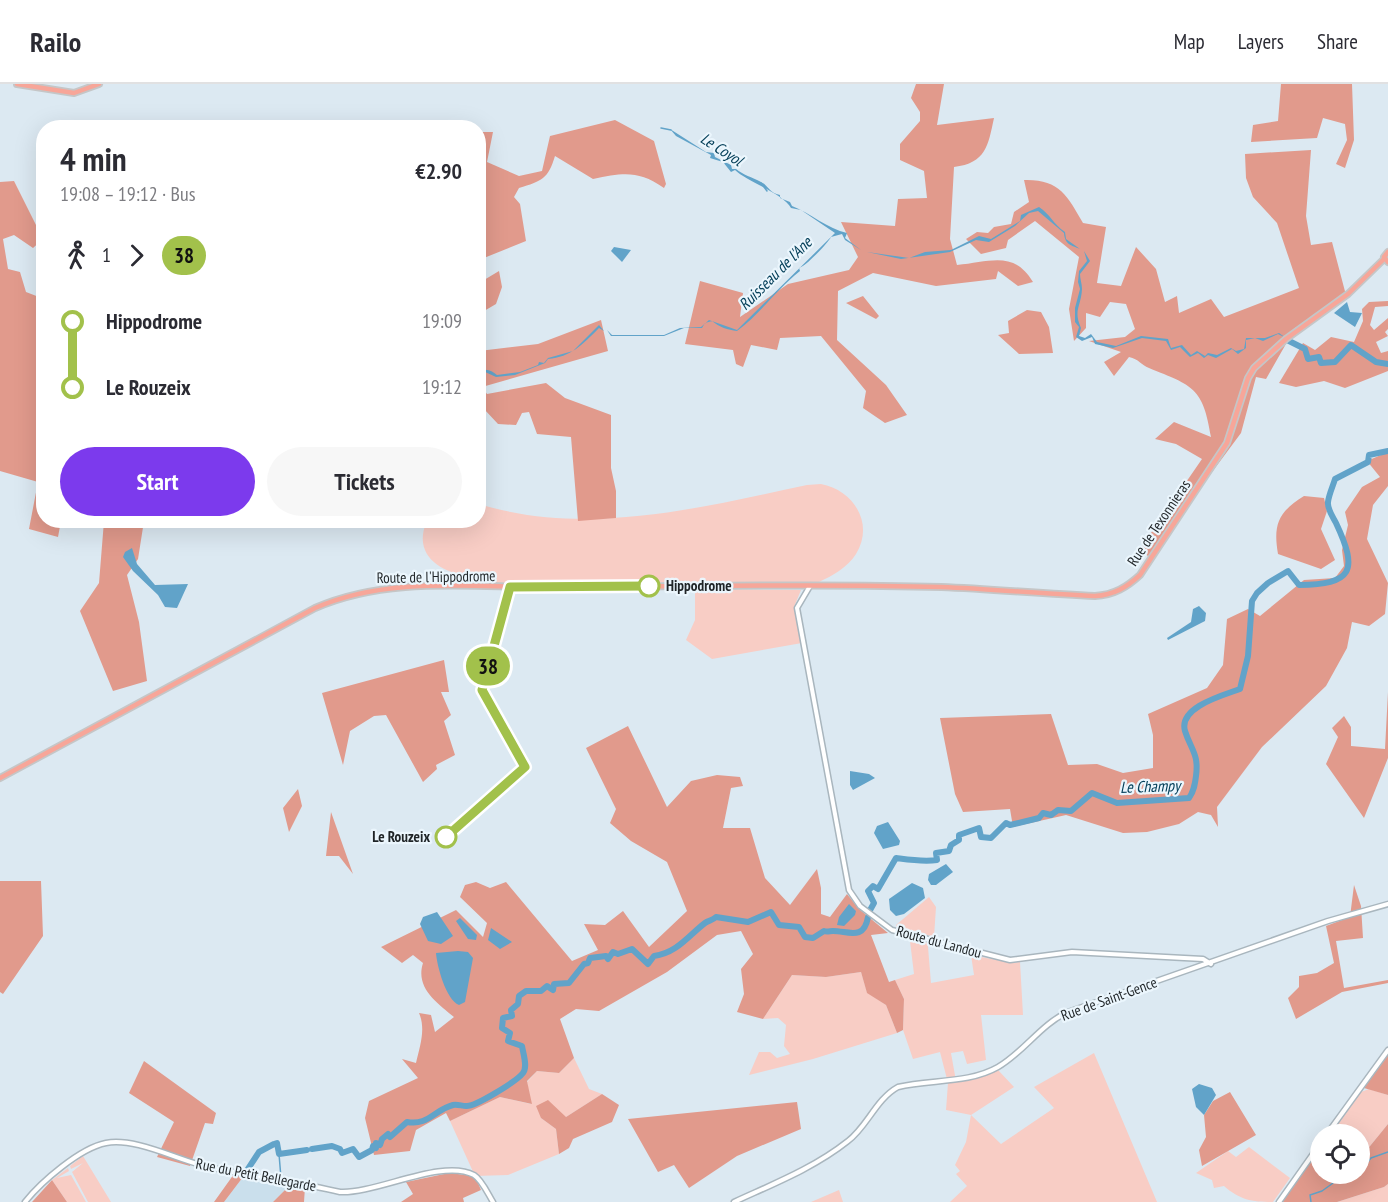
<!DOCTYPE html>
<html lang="en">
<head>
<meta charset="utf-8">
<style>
  :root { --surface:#fff; --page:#f7f7f7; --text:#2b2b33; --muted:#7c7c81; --line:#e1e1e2; --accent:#7c3aed }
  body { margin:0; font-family:"PT Sans Narrow",sans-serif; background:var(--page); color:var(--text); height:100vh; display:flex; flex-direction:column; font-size:22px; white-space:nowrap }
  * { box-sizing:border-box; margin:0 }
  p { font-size:20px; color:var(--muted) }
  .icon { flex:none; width:33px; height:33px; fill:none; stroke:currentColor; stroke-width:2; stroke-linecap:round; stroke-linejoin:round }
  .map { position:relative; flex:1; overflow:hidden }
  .details { position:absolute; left:36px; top:36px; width:450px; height:408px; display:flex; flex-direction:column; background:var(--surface); border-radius:24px; box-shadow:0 6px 24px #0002 }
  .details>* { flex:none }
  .badge { padding:0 12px; border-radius:20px; font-size:21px; line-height:39px }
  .fabs { position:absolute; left:1310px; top:1040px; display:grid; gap:12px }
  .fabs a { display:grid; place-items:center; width:60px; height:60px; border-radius:50%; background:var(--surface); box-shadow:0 6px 24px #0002; font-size:30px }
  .map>.badge { position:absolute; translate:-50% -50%; box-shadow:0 0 0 3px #fff }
  .legs { display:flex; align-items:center; gap:9px; height:66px; padding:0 24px; font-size:20px }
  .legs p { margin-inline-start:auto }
  .overview { display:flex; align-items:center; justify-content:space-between; height:102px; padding:0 24px }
  h1 { font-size:33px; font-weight:800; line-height:45px }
  .primary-button { display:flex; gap:12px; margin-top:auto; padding:12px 24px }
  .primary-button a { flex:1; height:69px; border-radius:36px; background:var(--accent); color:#fff; font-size:24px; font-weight:800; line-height:69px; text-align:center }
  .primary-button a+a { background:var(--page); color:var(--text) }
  ul { padding:0 24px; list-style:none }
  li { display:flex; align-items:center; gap:21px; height:66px; font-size:22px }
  li i { display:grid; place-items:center; width:9px; height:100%; margin:0 8px; background:currentColor }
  li i::after { content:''; width:15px; height:15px; margin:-8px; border:4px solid; border-radius:50%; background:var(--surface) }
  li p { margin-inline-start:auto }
  li:first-child i { background:linear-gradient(#0000 50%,currentColor 0) }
  li:last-child i { background:linear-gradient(currentColor 50%,#0000 0) }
  header { display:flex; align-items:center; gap:36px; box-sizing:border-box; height:84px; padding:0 30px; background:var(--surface); border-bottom:2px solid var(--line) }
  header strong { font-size:28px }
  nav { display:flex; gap:33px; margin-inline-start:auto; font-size:21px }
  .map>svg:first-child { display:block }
</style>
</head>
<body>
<header>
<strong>Railo</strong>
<nav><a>Map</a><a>Layers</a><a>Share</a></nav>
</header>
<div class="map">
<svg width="1388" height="1118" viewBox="0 0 1388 1118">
  <rect width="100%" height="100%" fill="#dce9f2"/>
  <path fill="#cadfec" d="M243,1093H248L291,1100L273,1118H224Z"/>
  <path fill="#f8cdc5" d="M821,400C853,406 875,439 856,470C848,483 832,492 819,498L468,499V491C439,489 412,469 427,437L478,436L479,420C587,453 699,424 807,401Z
    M695,505L801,506L794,523L802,559L712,575L686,556L695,536Z
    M929,813L936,823L934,853L927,851L931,899L974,891L971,871L1012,879L1020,878L1023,931H981L986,976L967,980L963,967L951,969L956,997L998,986L1014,1003L971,1031L1001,1060L1054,1024L1034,1003L1094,969L1157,1118H950L967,1102L956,1090L960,1087L955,1081L966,1058L971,1031L946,1026L948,999L940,968L913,975L903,946L904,915L895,896L914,890L909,849L898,845L896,841Z
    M861,888L867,908L886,921L897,949L813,975L749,991L759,968H770L777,974L790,970L784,962L786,941L778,934L763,935L792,891L826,893Z
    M574,974L589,1005L602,1010L566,1033L541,1034L556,1045L559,1070L508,1091L475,1092L450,1037L500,1013L531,1020L527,998L537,987L559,989Z
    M1369,1005L1388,1011V1040L1366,1067L1359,1065V1050L1332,1049L1361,1008Z
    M1249,1063L1290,1094L1273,1118C1252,1118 1240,1116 1224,1102L1214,1104L1212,1096L1196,1089L1228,1067L1236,1073Z
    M83,1072L111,1118H88L72,1088L83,1079L71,1085L70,1082Z
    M68,1084L69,1087L57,1094L71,1091L86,1118H67L52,1096Z
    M1388,1100V1118H1337L1384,1103Z
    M839,1106L843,1118H811Z"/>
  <path fill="#e19a8c" d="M916,0H944L937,41L994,34C988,62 986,79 954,83L950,155L957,181C990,178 1014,166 1033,198L1018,202L998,187L996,195L936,202L873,189L838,207L837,256L886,301L907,331L885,339L863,324L866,307L821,252L780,254L777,266L751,261L743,283L736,280L733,266L685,260L700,197L743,209L740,233L788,200L849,186L858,173L841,138L895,142L898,115L927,114L924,87L900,76V60L920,37V28L911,14Z
    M1281,0H1352L1354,56L1345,84L1336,80L1347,56L1345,40L1323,34L1317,54L1251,58L1253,41L1278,37Z
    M615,36L654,57L666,100L664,104C638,86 623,89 593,95L555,72C548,95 542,97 519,104L514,113L520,120L526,157L479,176V48H493L487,78L519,92L542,87L550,52Z
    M1311,66L1306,132L1311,161L1332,158L1347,215L1295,244L1266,295L1256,293L1241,349L1149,473L1140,465L1202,375L1176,360L1155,355L1174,338L1211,353C1203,303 1193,302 1149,284C1141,281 1139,275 1129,273L1114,292L1104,278L1121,268L1089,257L1125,253L1135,245L1126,220L1110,218L1100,233L1086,229V244L1074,257L1069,225L1079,173L1035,137L1008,156L1006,164L981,170L966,155L977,148L988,149L994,143L1011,140L1014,128L1029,118L1024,96C1059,95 1067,111 1083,139L1106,143L1097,199L1121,202L1136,163L1156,185L1165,218L1177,212L1179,229L1211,215L1224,233L1299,204L1277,139L1253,113L1246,94L1245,70Z
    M14,97L43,155L33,164L14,151L3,155L8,185L20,188L26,208L39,213L43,223L44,436L61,437L58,453L29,445L38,398L0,387V98Z
    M499,187L502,203L496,220L479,230V199Z
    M863,212L879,232L876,235L846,219Z
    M1388,217V222L1375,223L1370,241L1374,246L1388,234V245L1385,248L1388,252L1376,258L1381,269L1388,267V287L1345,304L1324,297L1296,303L1279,299L1303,259L1315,266L1331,253L1354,258L1363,237L1362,225L1369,218Z
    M1027,226L1041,228L1049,243L1053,269L1019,270L998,251L1009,249L1008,237Z
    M601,236L608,267L482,303L487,310L546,299L565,314L611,331V384L616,407V434L578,437L571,353L537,350L529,328L522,329L516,341L498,340L484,325L479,326V267L538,260Z
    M1388,368V402L1373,421L1367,455L1388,499L1385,530L1369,542L1352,538L1347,564L1326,602L1262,663L1217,723L1218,743L1211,731L1198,728L1179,740L1147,748L1123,749L1066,731L1013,743L1010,725L963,728L955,710L940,634L1051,630L1068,681L1097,680L1123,689L1153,684V651L1148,630L1207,604L1223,581L1227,535L1248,525L1260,532L1304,496L1335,494L1344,482L1342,466L1348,441L1345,428L1362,403L1380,393L1367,377Z
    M1304,412L1324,414L1327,427L1321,445L1335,476L1321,485L1278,470C1273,441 1278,428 1304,412Z
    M104,437H144L138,475L127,491L139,538L147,597L113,607L80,527L99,499Z
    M444,576L449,608H441L451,631L444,637L455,671L436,681L437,685L423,698L386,631L374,632L350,647L343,681L322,609Z
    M1388,608V674L1364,734L1326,680L1338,653L1332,644L1344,632L1351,643V662L1385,665Z
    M628,642L667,723L691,697L717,691L740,693L743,702L731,704L723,744H750L765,794L790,821L817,785L821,804V830L830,833L847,810L859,825L888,849L871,851L889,898L895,896L904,915L903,946L897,949L886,921L867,909L861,888L826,893L792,891L763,935L737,928L744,910L741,885L753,870L741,847L717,851L667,888L599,927L576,925L560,935L574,974L559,989L537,987L527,997L532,1020L500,1013L450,1037L446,1029L416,1046L410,1067L374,1071L365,1034L369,1017L418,994L402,975L416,979C420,962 426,945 419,929L431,931L435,948L454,933C437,919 415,904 423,879L413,871L402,879L381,863L456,826L483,853L487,839L460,813L465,801L476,798L490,804L506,798L572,877L598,866L584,840L605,841L623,827L649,863L687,827L667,778L631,757L610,739L616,725L586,664Z
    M298,705L302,722L289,748L283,724Z
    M331,728L353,790L339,772H326Z
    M0,797H41L43,852L3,910L0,908Z
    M1354,801L1361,822L1363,854L1336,857L1344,904L1388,896V899L1342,908L1296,935L1288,914L1299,903V892L1317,889L1334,879L1326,842L1350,833Z
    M1388,971V1011L1364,1004Z
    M144,977L216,1029L213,1040L205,1039L190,1082L157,1073L174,1038L129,1009Z
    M1230,1008L1256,1051L1202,1082L1199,1066L1206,1053L1204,1031L1213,1017Z
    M602,1010L619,1021L612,1038L573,1055L569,1064L559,1070L556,1045L541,1034L536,1022L548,1016L566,1033Z
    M797,1018L801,1045L737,1072L689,1104L674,1081L658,1088L628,1035Z
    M1388,1040V1100L1384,1103L1337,1118H1282L1317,1068L1320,1089H1359V1065L1366,1067Z
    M449,1089L475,1092L481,1106L463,1114L464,1118H401L413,1110L406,1098Z
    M234,1090L243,1093L224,1118H214Z
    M52,1096L67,1118H32Z
    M291,1100L305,1103L304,1118H273Z"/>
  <path fill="#61a3c9" d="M670,45L706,68L714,69L715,73L731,81L732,85H736C743,91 752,93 761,98C769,102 769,109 780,111V114L790,118L792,122C810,129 828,145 847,149L845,154L861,166L845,156L842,150L831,153C828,159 805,183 799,184L800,187C777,205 761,229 737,247C728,246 719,243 712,237L705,239L702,244H684L664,252H611L607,246L612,251H664L680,244L701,243L709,236L737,246L835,149L801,126L791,124C784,110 746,97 735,86L731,88L723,78L710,74L711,71L676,52Z
    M1039,123C1051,131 1053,140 1065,148L1066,155L1080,165C1071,161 1065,161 1064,149L1038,127L1029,129L1015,142L989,158L976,156L950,168L901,175L867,168L909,174L925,168L951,166L979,152L991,155L1020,137L1021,131Z
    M614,163L631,166L622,178L611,167Z
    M1084,167L1090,177L1080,190C1080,195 1082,200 1082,205C1081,223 1073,226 1081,244L1079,252L1085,254L1091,250L1097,258L1116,262L1141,252L1168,255L1171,264L1182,261L1191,271L1197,267L1205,272L1208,269L1217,271L1231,264L1236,267L1244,265L1246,254H1265L1279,249L1286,254L1278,250L1263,257L1255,254L1246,256V264L1238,270L1232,265L1216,274L1208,271L1204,274L1198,269L1190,273L1180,263L1171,266L1166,257L1142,254L1113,264L1095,260L1092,253L1082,257L1076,253L1079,243L1075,238V224L1080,205L1078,198L1079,187L1087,177Z
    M1347,218L1350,228L1362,229L1355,243L1334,229Z
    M599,241L604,247L599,244C582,261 571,273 548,275L545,279L515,291L496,293L483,287L479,294L480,287C487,284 492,287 497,291L520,288L538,281L539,278L544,279L548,274L573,267Z
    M132,464L137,480L155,501L188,500L177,524L165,523L158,511L133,487L123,473L125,468Z
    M1199,522L1206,529L1205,537L1168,556L1167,554L1191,538L1193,525Z
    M850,687L869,690L875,694L853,706L850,701Z
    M888,738L900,757L899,761L883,765L874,749L877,742Z
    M946,780L953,788L936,801H931L928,796L929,790Z
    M912,799L923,804L925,814L904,830L896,832L890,826L889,815Z
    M849,820L856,827L855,831L844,842L837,841L839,833Z
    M437,828L453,852L441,860L428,857L420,840L423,833Z
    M460,834L477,851L476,856L468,855L456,837Z
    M491,844L512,858L500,865L488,856Z
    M458,867L468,868L473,874L465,918L459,921C446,916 437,882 436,869Z
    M1199,1000L1212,1004L1216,1011L1204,1031L1196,1023L1192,1005Z"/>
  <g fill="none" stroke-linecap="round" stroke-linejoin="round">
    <path stroke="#61a3c9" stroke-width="1.5" d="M661,44L671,46
      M761,99L767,107
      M279,1070L281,1094
      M1311,1118L1310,1111L1322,1107L1340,1094L1359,1089L1371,1074L1388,1068"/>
    <path stroke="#61a3c9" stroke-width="6" d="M1287,256L1305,265L1308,275L1319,273L1321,279L1335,278L1351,261L1376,278L1388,280
      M869,828L874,819L868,807L873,802L878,805L896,774C911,776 923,778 937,776L936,769L949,767L951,761L959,756V751L979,744L981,753L991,754L1006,739L1010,741L1039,734L1043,729L1051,731L1058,726L1071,727L1092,709L1117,719L1189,714C1194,707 1195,700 1196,692C1199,670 1191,666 1185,647C1178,623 1224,611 1240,605L1248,572L1252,517L1257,509L1268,499L1288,487L1299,501C1352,500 1359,488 1336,439C1333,433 1327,425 1328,418C1329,410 1333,402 1335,395L1368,378L1369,371L1388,367
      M312,1065L332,1062L340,1065L342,1069L353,1065L359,1073L372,1066L373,1062L376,1064V1059L380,1061L382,1055L388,1050L390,1053L407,1038C428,1042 434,1026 453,1021C457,1020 462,1022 466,1022C475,1023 517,997 523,989C528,983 523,969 522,962L508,957L510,949L502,944L503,934L512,932L511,926L518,920L519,912L526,907H541L547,902L553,906L554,900L569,899L584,880L588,879L590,874L606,872L608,875L613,868L618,870L632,865L648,880L654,872C677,869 688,852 705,839C709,836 712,837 716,833L748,838L771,828L779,841L799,843L805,853L813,854L824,847C827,848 830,847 833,847C848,847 864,857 868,833
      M246,1088L259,1068L274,1060L277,1059L279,1070L307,1066"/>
    <g stroke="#a9b6be" stroke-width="7">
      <path id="minor" d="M810,502L797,524L849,806L860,822L892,846L1010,876L1072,868L1203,875L1211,880
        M1327,1050L1388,966
        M25,1118C41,1098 80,1064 106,1059C137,1053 181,1078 213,1084C255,1093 298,1098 340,1108C376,1110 442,1074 474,1091C482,1096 488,1110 493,1118
        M734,1118C773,1100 814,1084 848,1057C867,1043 876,1015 898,1003C930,995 968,1000 998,983C1024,968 1041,940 1068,928L1328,837L1388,820
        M1279,1118L1320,1060"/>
    </g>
    <g stroke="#c5c6c7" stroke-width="8">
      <path id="major" d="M17,0L74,9L99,0
        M1388,168L1384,173L1388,178
        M0,694L315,524C390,491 476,504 556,503C685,503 813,499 941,503C993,505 1044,510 1095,512C1114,511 1127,503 1140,491L1227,359L1248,294L1254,284L1286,255L1348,210L1384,175"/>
    </g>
    <use href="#minor" stroke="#fff" stroke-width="4"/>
    <use href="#major" stroke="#f7a699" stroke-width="4.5"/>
  </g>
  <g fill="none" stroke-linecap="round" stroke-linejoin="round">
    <g stroke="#fff" stroke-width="14">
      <path id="line-1" d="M446,753L525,683L482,606L510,503L649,502"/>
    </g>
    <use href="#line-1" stroke="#a2c14b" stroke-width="9"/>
  </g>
  <g fill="#fff" stroke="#a2c14b" stroke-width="3">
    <circle cx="649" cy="502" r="10"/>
    <circle cx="446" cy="753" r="10"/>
  </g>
  <g text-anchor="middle" stroke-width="4.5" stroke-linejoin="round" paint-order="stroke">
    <g font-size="15" fill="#1f2427" stroke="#ebf6fd">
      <text transform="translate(1159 439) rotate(-56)" y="5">Rue de Texonnieras</text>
      <text transform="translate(436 493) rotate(-1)" y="5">Route de l'Hippodrome</text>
      <text transform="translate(939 858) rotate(15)" y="5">Route du Landou</text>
      <text transform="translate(1109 915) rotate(-20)" y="5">Rue de Saint-Gence</text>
      <text transform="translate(256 1091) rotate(11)" y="5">Rue du Petit Bellegarde</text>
    </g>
    <g font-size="15" font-weight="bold" fill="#1f2427" stroke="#ebf6fd" text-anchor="start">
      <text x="666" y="507">Hippodrome</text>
      <text x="430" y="758" text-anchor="end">Le Rouzeix</text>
    </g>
    <g font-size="16" font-style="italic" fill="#06405a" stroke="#ebf6fd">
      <text transform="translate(722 65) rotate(33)" y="6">Le Coyol</text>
      <text transform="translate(775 189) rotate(-45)" y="6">Ruisseau de l'Ane</text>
      <text transform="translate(1150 702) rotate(-2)" y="6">Le Champy</text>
    </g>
  </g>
</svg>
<div class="fabs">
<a><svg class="icon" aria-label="locate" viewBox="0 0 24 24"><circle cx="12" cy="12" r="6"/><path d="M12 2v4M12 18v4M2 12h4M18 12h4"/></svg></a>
</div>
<b class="badge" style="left:488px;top:582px;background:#a2c14b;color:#111">38</b>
<section class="details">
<div class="overview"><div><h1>4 min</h1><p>19:08 – 19:12 · Bus</p></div><b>€2.90</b></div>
<div class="legs"><svg class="icon" aria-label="walk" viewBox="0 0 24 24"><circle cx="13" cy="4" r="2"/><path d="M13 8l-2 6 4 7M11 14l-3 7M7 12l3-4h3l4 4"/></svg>1<svg class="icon" aria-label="forward" viewBox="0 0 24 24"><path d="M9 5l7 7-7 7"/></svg><b class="badge" style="background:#a2c14b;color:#111">38</b></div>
<ul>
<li><i style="color:#a2c14b"></i><b>Hippodrome</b><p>19:09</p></li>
<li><i style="color:#a2c14b"></i><b>Le Rouzeix</b><p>19:12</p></li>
</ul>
<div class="primary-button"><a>Start</a><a>Tickets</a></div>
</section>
</div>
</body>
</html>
